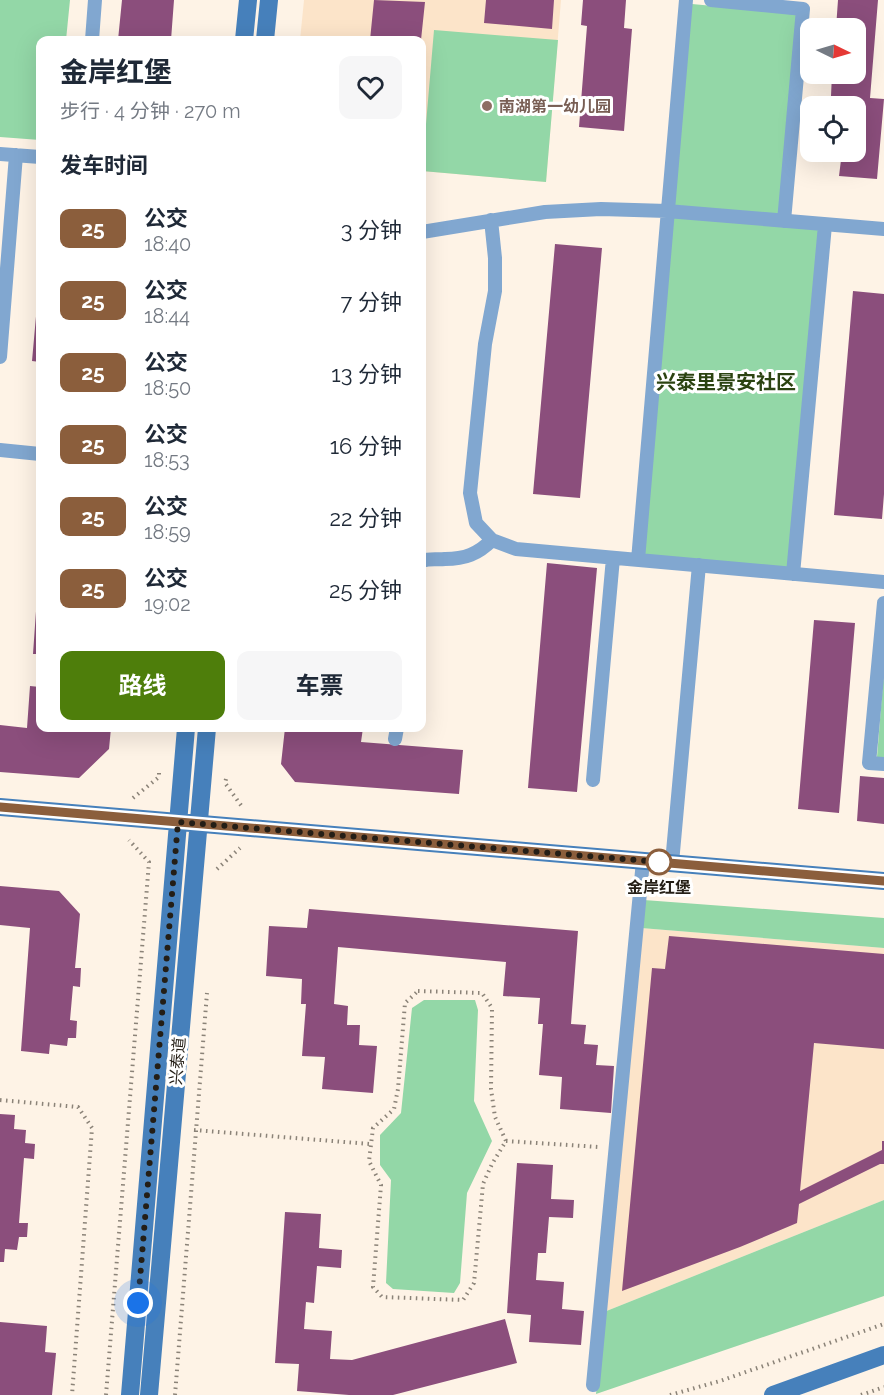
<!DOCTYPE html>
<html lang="zh">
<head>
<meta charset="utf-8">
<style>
  :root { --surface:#fff; --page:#f6f6f7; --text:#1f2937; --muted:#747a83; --accent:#4e7e0b }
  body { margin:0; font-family:Raleway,"Noto Sans SC",sans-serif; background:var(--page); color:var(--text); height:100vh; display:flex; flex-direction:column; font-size:22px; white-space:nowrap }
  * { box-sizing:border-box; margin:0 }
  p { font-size:20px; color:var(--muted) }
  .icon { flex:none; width:33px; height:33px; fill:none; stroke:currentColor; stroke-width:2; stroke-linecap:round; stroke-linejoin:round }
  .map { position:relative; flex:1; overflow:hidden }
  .sheet { position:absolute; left:36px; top:36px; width:390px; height:696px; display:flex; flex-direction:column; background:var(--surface); border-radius:12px; box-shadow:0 6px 24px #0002 }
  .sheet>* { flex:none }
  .badge { padding:0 12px; border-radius:9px; font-size:21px; line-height:39px }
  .needle { width:39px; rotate:95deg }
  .buttons { position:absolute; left:800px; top:18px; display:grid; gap:12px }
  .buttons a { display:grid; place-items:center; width:66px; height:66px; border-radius:12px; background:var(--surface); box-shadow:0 6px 24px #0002; font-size:30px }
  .you { position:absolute; width:30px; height:30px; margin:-15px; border:4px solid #fff; border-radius:50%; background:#1a73e8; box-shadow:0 0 0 9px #1a73e833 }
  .map>.badge { position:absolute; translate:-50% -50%; box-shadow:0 0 0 3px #fff }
  h2 { padding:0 24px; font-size:22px; line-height:54px }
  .round { display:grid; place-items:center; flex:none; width:63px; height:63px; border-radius:12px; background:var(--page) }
  .summary { display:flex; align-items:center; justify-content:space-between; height:102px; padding:0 24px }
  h1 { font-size:28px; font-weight:700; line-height:45px }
  .primary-button { display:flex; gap:12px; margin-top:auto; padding:12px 24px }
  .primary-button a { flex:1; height:69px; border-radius:12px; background:var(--accent); color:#fff; font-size:24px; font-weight:700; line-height:69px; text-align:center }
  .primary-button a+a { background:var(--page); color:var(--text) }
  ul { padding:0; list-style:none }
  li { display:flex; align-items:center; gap:18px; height:72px; padding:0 24px }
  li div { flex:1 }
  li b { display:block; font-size:22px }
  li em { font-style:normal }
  li .badge { min-width:66px; font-weight:700; text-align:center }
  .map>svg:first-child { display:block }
</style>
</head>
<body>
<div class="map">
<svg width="884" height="1395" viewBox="0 0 884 1395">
  <rect width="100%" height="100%" fill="#fef3e6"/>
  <path fill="#fce4c9" d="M304,0H561L546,182L422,171V40H300Z
    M641,928L884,948V1200L604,1312Z"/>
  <path fill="#93d7a7" d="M0,0H70L66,40H40V140L0,137Z
    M692,4L798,14L780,216L673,205Z
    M434,30L558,40L546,182L422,171Z
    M671,217L819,230L790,568L642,556Z
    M884,670V757H877Z
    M644,900L884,918V948L641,928Z
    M424,1000H475L478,1010L474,1101L492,1141L467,1193L460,1283L454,1293L393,1289L386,1283L391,1180L380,1165V1135L401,1113L412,1008Z
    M884,1200V1296L596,1394L604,1312Z"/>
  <path fill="#8b4e7c" d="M122,0H174L171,40H118Z
    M374,0L425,2L421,40H370Z
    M486,0H554L552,29L484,23Z
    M583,0H626L624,28L632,29L624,131L579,127L587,26L581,25Z
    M838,0H878L870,98L884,99L877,179L839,176L842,152H855V106H845L846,98L831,96L832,74H855V28H836Z
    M555,244L602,248L580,498L533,494Z
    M39,283H40V362L32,361Z
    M853,291L884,294V494L882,519L834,515Z
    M547,563L597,568L577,792L528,788Z
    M37,597H40V654H33Z
    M814,620L855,623L839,813L798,809Z
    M30,686L40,687V728H111L109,749L79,778L0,772V725L27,728Z
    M285,728H363L361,742L463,750L459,794L295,782L281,764Z
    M860,776L884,778V824L857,821Z
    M0,886L59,891L80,914L75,968H81L80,987L73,986L70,1020L77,1021L76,1038H68L67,1046L50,1044L49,1054L21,1051L30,928L0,925Z
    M309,909L578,931L571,1024L586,1025L584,1044L598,1045L596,1065L614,1066L611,1113L560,1109L562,1077L539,1075L543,1024H538L540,998L503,996L506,962L338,947L334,1004L348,1006L347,1025H360L359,1045L377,1046L373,1093L322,1089L325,1057L302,1056L306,1004H301L302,979L266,976L269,926L307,928Z
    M669,936L884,954V1049L814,1043L800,1191L882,1150V1141H884V1164H880L799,1204L797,1223L740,1247L622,1291L652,968L665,969Z
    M0,1114L15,1115L14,1129L26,1130L25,1143L35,1144L34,1159L24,1158L19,1223H28L27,1237H19L17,1250L5,1249L4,1262H0Z
    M517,1163L553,1165L551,1199L574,1200L573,1218L549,1217L546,1253H538L536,1280L564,1282L562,1309L584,1311L581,1345L529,1342L531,1315L507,1313Z
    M285,1212L321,1214L319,1248L342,1250L341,1268L317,1266L314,1303L306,1302L304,1329L332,1331L330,1359L352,1360L505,1319L517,1363L393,1395H349L297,1391L299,1364L275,1363Z
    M0,1322L47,1326L45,1352L56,1353L52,1395H0Z"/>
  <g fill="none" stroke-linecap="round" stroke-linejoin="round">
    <path stroke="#8b8378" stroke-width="4" stroke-dasharray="1.5 4.5" stroke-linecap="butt" d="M226,779L225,783L243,808
      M133,798L159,777V773
      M217,869L240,848
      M418,991L482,993L492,1008L491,1089L495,1117L506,1141L492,1164L483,1184L474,1283L463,1300L382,1297L373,1287L381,1185L369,1161L373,1128L394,1109L398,1089L405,1003Z
      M0,1100L78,1107L92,1128L72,1395
      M194,1130L370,1144
      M506,1141L599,1147
      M106,1395L149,862L129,840
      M175,1395L207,993
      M670,1395L720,1381L884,1324
      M861,1395L884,1387"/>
    <path stroke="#81a7d0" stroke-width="14" d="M711,0L803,9L784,221
      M92,40L95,0
      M0,154L40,157
      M491,220L495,258V291L485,344L470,493L476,523L492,540L516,549L884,582
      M422,232L545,212L601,209L667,211L884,229
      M0,357L16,155
      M0,450L40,454
      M638,560L686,0
      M422,561C430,558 437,560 445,559C465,559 478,554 492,540
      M793,574L825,225
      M884,603L869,763L884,764
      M395,739L397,728
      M593,780L613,558
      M672,863L699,565
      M593,1385L643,861"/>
    <path stroke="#4680bb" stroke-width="18" d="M244,40L248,0
      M265,40L269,0
      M0,807L884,881
      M130,1395L186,728
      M149,1395L207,728
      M773,1395L884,1355"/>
  </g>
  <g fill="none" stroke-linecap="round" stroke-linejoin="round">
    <g stroke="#fff" stroke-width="14">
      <path id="line" d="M0,807L884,881"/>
    </g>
    <use href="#line" stroke="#8b5e3c" stroke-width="9"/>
    <path stroke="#241e16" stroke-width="6" stroke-dasharray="0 10.8" d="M138,1303L178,822L659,862"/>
  </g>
  <circle fill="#8d6e63" stroke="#fff" stroke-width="2" cx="487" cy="106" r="6"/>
  <circle fill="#fff" stroke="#8b5e3c" stroke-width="3" cx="659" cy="862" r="12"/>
  <g text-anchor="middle" stroke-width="6" stroke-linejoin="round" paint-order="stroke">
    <g font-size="16" font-weight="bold" fill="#785e54" stroke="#fff" text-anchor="start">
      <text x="499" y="112">南湖第一幼儿园</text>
    </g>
    <g font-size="16" font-weight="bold" fill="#241e16" stroke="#fff">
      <text x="659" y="893">金岸红堡</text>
    </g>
    <g font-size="16" fill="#241e16" stroke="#fff">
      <text transform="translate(177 1061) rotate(-85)" y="6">兴泰道</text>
    </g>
    <g font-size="20" font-weight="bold" fill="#2b4311" stroke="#fff">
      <text x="726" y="389">兴泰里景安社区</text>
    </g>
  </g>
</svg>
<div class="buttons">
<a><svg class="needle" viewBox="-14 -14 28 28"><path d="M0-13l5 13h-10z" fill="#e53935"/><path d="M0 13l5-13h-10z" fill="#747a83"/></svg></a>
<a><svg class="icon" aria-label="locate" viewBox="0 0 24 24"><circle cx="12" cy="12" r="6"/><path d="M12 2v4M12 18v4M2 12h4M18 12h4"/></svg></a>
</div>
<div class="you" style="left:138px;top:1303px"></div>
<section class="sheet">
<div class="summary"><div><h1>金岸红堡</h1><p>步行 · 4 分钟 · 270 m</p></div><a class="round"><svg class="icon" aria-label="heart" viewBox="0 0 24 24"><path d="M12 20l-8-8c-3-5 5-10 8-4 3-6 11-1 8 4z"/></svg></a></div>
<h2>发车时间</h2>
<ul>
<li><span class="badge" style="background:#8b5e3c;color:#fff">25</span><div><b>公交</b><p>18:40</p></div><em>3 分钟</em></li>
<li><span class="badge" style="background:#8b5e3c;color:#fff">25</span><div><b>公交</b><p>18:44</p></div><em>7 分钟</em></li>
<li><span class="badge" style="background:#8b5e3c;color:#fff">25</span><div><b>公交</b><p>18:50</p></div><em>13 分钟</em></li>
<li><span class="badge" style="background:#8b5e3c;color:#fff">25</span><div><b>公交</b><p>18:53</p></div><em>16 分钟</em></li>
<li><span class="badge" style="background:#8b5e3c;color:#fff">25</span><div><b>公交</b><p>18:59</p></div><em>22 分钟</em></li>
<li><span class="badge" style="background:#8b5e3c;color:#fff">25</span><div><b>公交</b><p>19:02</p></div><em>25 分钟</em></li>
</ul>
<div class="primary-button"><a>路线</a><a>车票</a></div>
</section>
</div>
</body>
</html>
